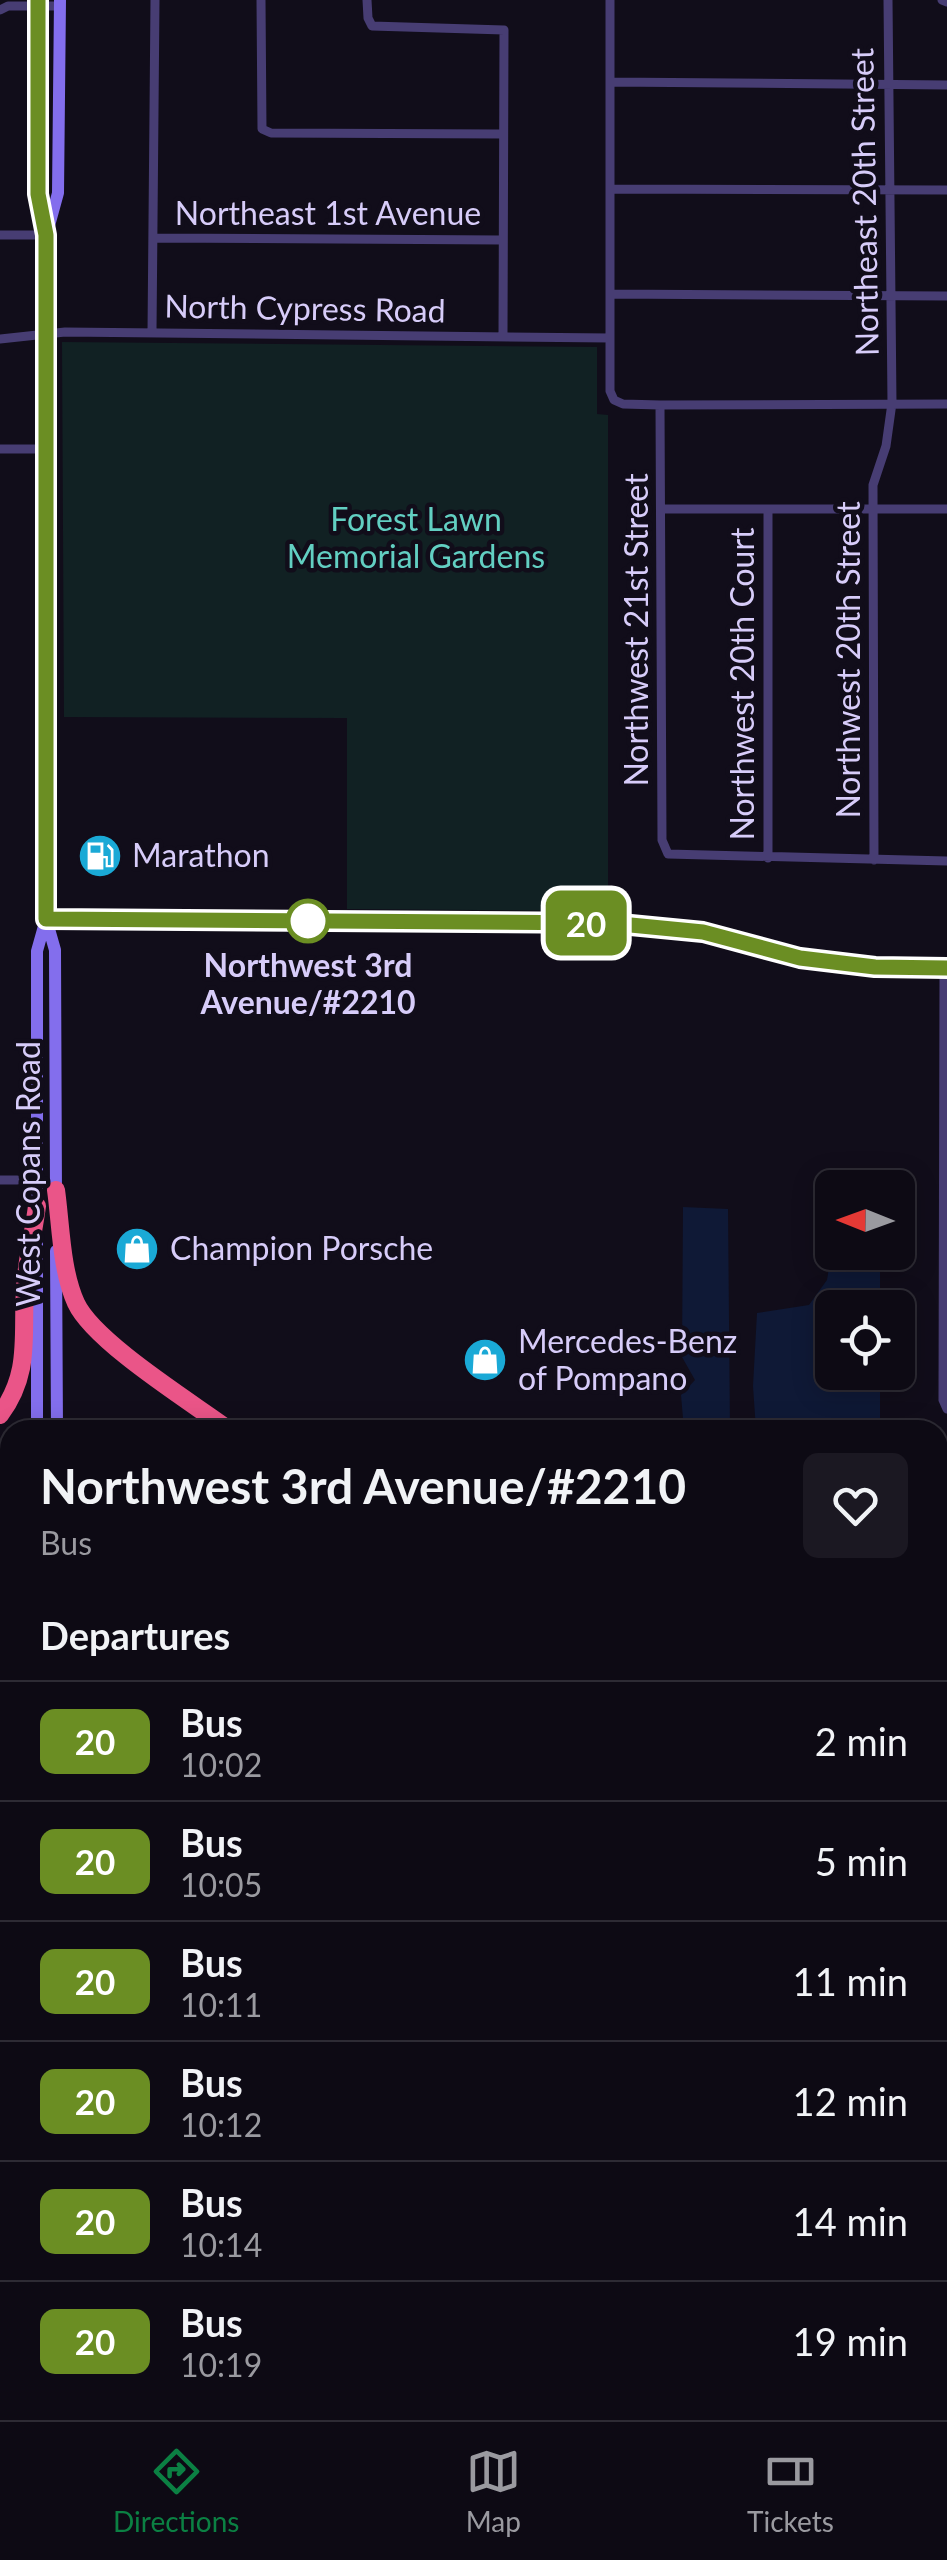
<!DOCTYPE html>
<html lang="en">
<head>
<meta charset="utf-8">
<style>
  :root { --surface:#0d0a14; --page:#1b1822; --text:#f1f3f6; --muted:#9a9aa0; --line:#2d2b34; --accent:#0b8043 }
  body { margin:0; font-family:Lato,sans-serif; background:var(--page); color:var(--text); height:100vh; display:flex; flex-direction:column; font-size:38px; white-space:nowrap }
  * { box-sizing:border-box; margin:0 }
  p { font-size:32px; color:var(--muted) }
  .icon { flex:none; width:55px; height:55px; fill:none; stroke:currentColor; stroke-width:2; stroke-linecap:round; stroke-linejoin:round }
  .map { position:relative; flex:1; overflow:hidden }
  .panel { position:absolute; left:0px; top:1420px; width:948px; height:1000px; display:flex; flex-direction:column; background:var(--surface); border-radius:30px 30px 0 0; box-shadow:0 5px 25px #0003,0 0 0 2px var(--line) }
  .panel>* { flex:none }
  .badge { padding:0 20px; border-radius:15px; font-size:35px; line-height:65px }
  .needle { width:65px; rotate:271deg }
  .tools { position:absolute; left:815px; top:1170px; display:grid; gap:20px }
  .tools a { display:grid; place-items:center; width:100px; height:100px; border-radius:15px; background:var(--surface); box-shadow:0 5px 25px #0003,0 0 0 2px var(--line); font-size:50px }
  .map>.badge { position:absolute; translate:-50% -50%; box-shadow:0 0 0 5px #fff }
  h2 { padding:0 40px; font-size:38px; line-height:90px }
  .round { display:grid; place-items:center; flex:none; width:105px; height:105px; border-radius:15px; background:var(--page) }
  .head { display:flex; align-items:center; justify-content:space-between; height:170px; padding:0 40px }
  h1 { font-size:48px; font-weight:700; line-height:75px }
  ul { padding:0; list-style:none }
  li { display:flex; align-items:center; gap:30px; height:120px; padding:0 40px; border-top:2px solid var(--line) }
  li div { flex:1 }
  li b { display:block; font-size:38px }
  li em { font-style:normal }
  li .badge { min-width:110px; font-weight:700; text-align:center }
  .tab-bar { display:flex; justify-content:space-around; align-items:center; height:140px; border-top:2px solid var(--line); background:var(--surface); font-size:28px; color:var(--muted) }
  .tab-bar a { display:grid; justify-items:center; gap:5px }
  .tab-bar .active { color:var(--accent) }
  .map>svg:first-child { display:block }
</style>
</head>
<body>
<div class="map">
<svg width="947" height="2420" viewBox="0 0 947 2420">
  <rect width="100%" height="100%" fill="#110d1a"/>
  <path fill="#112123" d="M62,342L597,347V414L608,415V911L347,909V718L64,717Z"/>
  <path fill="#0f1936" d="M683,1207L728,1209L730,1430H684L681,1395L695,1380L682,1357Z
    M832,1249V1252L880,1253V1307L832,1308V1372L880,1373V1430H756L753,1386L757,1313L809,1305L827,1280Z"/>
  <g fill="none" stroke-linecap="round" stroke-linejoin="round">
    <path stroke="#473d73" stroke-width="9" d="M261,0L262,129L271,133L502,134
      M367,0L368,18L372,26L504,30L503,337
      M610,0V391L614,400L623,404L660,405L947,404
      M942,0L947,2
      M0,10L8,6H59
      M610,82L947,85
      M610,189L947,190
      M0,235H47
      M155,238L502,240
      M610,294L947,296
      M152,332L155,0
      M0,339L65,332L610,338
      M660,405L662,840L668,854L947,861
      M0,449H45
      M663,509H947
      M768,511V858
      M874,860L873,485L886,446L892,403L888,0
      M944,968L943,1400L947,1409
      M0,1180H17
      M938,1530L947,1532
      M938,1639H947
      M938,1974H947
      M938,2343L947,2341"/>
    <path stroke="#473d73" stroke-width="11" d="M46,919L610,923L703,932L799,958L875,967L947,968"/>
    <path stroke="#836eed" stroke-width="12" d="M47,233L58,193L60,0
      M47,922L55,950L56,1196
      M37,1210V951L46,919L47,235L38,194V0
      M56,1251L57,1430
      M37,1430V1240
      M39,2410V2420
      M48,2410V2420
      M61,2410L62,2420"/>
    <path stroke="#ea5588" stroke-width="18" d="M56,1190C61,1226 61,1270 76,1303C94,1342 191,1402 229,1430
      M0,1415C34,1369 20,1330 26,1277C28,1254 34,1230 37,1206
      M0,1633L10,1641
      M0,1657L10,1665
      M0,1674L10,1682
      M0,1703L10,1711
      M0,1721L10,1729
      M0,1746L10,1754
      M0,1914L10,1898
      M0,2090L10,2102
      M938,2196L947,2198
      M938,2213L947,2214
      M938,2239L947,2240
      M938,2254L947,2255
      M938,2269H947"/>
    <g stroke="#1aa9d6" stroke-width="6">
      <path id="rail" d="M0,2310L10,2312
        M461,2410L507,2420
        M494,2410L540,2420
        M596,2410L643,2420"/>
    </g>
    <use href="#rail" stroke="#110d1a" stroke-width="2.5" stroke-dasharray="8" stroke-linecap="butt"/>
  </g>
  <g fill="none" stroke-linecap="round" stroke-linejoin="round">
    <g stroke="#fff" stroke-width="22">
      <path id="line" d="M38,0V194L46,235V919L610,923L703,932L800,958L875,967L947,968"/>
    </g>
    <use href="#line" stroke="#6b8e23" stroke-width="15"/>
  </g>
  <defs>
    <g id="fuel-disc" transform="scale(2.25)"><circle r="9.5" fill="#1aa9d6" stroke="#110d1a"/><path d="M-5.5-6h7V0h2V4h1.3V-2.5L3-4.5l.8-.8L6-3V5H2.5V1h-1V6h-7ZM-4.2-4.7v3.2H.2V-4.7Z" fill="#fff"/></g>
    <g id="shop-disc" transform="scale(2.25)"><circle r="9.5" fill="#1aa9d6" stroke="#110d1a"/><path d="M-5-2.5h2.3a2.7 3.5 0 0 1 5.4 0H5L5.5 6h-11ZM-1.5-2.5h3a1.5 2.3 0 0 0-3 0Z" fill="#fff"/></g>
  </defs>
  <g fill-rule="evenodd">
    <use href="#fuel-disc" x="100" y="856"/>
    <use href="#shop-disc" x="137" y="1249"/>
    <use href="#shop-disc" x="485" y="1360"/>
  </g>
  <circle fill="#fff" stroke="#6b8e23" stroke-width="5" cx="308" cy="921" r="20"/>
  <g text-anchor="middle" stroke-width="9" stroke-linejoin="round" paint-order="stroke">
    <g font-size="32" fill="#d7ccf9" stroke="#110d1a">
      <text transform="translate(865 202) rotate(-91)" y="11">Northeast 20th Street</text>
      <text x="328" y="225">Northeast 1st Avenue</text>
      <text transform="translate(305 309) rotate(1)" y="11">North Cypress Road</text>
      <text transform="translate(637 630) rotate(-90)" y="11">Northwest 21st Street</text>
      <text transform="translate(849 660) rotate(-90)" y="11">Northwest 20th Street</text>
      <text transform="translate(743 684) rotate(-90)" y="11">Northwest 20th Court</text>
      <text transform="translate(29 1174) rotate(-90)" y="11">West Copans Road</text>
    </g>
    <g font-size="32" fill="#62cfc2" stroke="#110d1a">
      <text x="416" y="531">Forest Lawn<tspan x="416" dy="37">Memorial Gardens</tspan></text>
    </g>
    <g font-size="32" fill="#d7ccf9" stroke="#110d1a" text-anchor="start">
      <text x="132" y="867">Marathon</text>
      <text x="170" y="1260">Champion Porsche</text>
      <text x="518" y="1353">Mercedes-Benz<tspan x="518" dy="37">of Pompano</tspan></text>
    </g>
    <g font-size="32" font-weight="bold" fill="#d7ccf9" stroke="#110d1a">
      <text x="308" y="977">Northwest 3rd<tspan x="308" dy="37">Avenue/#2210</tspan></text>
    </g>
  </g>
</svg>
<div class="tools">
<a><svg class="needle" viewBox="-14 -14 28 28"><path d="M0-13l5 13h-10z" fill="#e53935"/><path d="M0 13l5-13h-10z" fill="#9a9aa0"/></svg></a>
<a><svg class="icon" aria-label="locate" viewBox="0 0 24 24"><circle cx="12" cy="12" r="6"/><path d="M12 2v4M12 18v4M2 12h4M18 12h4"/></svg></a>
</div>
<b class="badge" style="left:586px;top:923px;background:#6b8e23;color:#fff">20</b>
<section class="panel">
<div class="head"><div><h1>Northwest 3rd Avenue/#2210</h1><p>Bus</p></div><a class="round"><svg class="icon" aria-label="heart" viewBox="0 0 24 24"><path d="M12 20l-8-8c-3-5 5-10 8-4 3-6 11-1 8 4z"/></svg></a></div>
<h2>Departures</h2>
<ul>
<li><span class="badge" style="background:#6b8e23;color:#fff">20</span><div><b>Bus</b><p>10:02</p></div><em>2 min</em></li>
<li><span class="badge" style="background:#6b8e23;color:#fff">20</span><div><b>Bus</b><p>10:05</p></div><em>5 min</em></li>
<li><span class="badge" style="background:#6b8e23;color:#fff">20</span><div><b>Bus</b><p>10:11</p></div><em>11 min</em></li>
<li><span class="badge" style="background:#6b8e23;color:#fff">20</span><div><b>Bus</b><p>10:12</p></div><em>12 min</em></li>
<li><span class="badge" style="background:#6b8e23;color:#fff">20</span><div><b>Bus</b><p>10:14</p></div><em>14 min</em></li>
<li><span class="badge" style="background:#6b8e23;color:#fff">20</span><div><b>Bus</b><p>10:19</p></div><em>19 min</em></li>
</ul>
</section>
</div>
<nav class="tab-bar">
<a class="active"><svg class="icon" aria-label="directions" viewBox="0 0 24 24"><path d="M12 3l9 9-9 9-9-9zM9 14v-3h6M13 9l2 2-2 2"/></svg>Directions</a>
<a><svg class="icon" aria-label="map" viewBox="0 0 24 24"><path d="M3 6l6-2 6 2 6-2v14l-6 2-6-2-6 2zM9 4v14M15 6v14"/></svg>Map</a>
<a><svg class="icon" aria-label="tickets" viewBox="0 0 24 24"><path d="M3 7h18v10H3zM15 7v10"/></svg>Tickets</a>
</nav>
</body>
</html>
